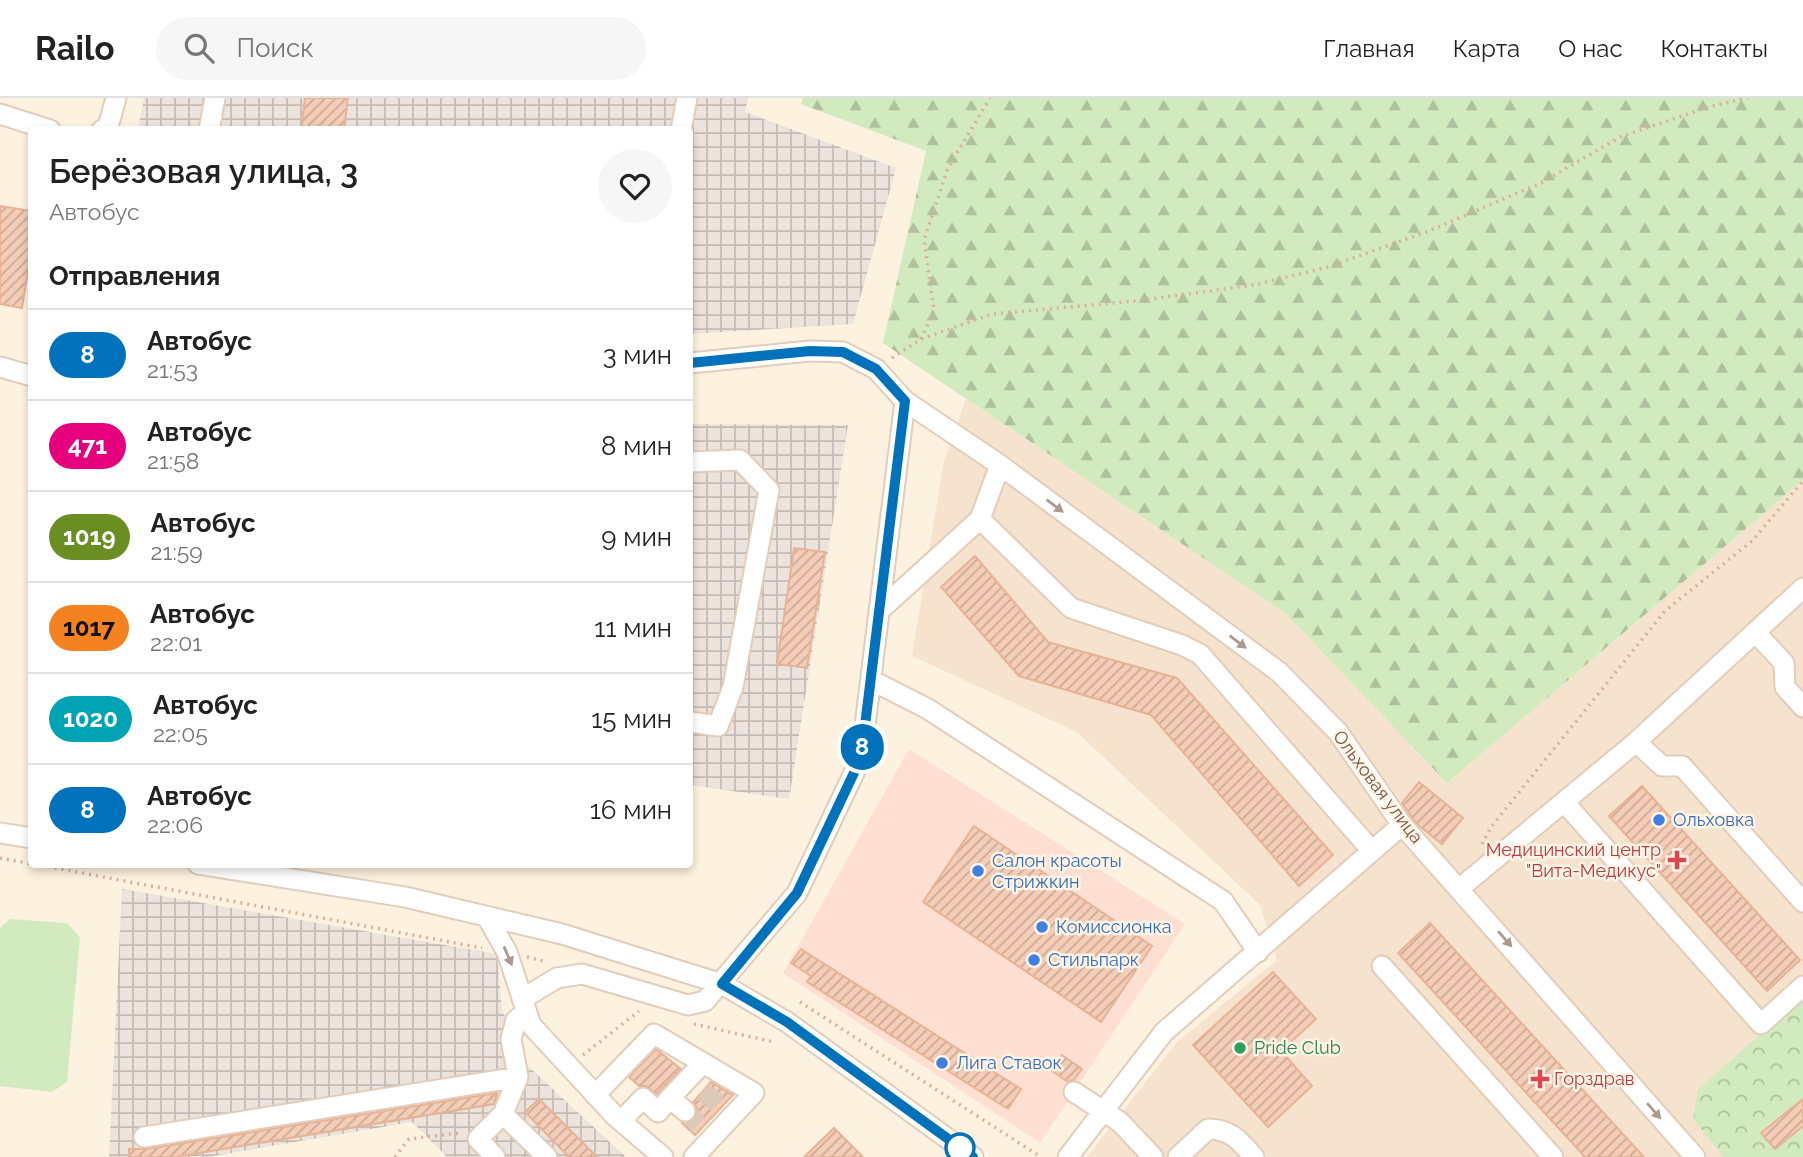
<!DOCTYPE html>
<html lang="ru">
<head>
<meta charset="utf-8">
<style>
  :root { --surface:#fff; --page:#f6f6f6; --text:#222; --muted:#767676; --line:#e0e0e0 }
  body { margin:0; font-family:Raleway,sans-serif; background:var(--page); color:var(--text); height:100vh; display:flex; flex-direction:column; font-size:26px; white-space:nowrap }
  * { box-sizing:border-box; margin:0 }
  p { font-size:23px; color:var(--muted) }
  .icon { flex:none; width:38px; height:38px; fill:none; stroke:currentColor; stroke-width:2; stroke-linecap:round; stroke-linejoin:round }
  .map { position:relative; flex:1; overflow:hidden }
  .sheet { position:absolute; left:28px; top:28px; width:665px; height:742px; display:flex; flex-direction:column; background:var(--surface); border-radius:7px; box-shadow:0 4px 10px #0003 }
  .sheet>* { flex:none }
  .badge { padding:0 14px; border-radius:23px; font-size:24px; line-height:46px }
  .map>.badge { position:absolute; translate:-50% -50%; box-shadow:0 0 0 4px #fff }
  h2 { padding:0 21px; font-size:26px; line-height:63px }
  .round { display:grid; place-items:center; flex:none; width:74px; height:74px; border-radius:37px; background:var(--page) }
  .headline { display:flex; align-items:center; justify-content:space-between; height:119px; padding:0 21px }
  h1 { font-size:33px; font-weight:600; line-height:52px }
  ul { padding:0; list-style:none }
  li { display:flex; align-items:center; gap:21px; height:91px; padding:0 21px; border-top:2px solid var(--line) }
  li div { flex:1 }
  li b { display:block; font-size:26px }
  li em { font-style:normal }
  li .badge { min-width:77px; font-weight:700; text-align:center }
  header { display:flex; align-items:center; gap:42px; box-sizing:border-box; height:98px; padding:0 35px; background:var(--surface); border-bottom:2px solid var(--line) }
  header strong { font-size:33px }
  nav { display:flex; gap:38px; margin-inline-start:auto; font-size:24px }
  .search { width:490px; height:63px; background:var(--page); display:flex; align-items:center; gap:18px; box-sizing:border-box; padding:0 24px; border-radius:38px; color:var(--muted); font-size:26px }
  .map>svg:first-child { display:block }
</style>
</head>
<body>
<header>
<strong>Railo</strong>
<div class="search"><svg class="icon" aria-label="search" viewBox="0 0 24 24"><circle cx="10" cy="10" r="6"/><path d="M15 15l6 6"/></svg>Поиск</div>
<nav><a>Главная</a><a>Карта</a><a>О нас</a><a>Контакты</a></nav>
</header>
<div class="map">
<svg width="1803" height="1059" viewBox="0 0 1803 1059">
  <defs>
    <pattern id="industrial-grid" width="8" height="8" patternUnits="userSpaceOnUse" patternTransform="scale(1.75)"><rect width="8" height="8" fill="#ebe3dc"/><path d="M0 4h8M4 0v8" fill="none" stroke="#c3bbb4"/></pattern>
    <pattern id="forest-firs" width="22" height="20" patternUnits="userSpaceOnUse" patternTransform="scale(1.75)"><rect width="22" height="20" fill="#d1ebbe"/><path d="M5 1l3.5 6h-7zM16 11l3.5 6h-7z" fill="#aec19c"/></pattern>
    <pattern id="park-crowns" width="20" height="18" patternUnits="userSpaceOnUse" patternTransform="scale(1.75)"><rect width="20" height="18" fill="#d1ebbe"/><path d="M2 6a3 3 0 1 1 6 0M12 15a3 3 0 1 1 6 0" fill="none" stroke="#aec19c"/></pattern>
    <pattern id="building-hatch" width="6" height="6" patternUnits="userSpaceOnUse" patternTransform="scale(1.75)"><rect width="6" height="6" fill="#f4cdb6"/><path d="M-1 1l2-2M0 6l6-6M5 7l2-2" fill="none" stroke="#caa996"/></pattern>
  </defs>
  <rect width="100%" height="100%" fill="#fdf1df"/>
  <path fill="#f5e3ce" d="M966,301L1285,515L1447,685L1803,382V1059H1087L1177,944L1277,862L1260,807L1077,634L912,558L944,363Z"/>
  <path fill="#ffdfd2" d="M909,651L1185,826L1040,1045L783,875Z"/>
  <path fill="url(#industrial-grid)" d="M144,0H748L745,14L896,70L853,226L690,236V32H138Z
    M690,326L848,327L789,701L690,687Z
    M122,791L497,856L502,912L528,968L626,1059H447L412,1024L207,1059H109Z"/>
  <path fill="#d1ebbe" d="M10,821L67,825L80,839L67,984L52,994L0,988V830Z"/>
  <path fill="url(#forest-firs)" d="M803,0H1803V382L1447,685L1285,515L883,245L926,53L801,6Z"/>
  <path fill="url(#park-crowns)" d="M1803,899V1059H1724L1693,1021L1698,991Z"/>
  <path fill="url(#building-hatch)" stroke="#e8b395" stroke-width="2" d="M305,0H348L344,32H301Z
    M0,108L32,113V148L22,210L0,206Z
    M794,450L825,454L807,570L777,566Z
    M975,458L1048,544L1177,580L1333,757L1299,788L1151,617L1019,578L941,489Z
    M1419,684L1463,720L1442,746L1416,725L1402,705Z
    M1642,688L1800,862L1767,893L1609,718Z
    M974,728L1152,848L1101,924L923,804Z
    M1430,825L1644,1059H1585L1398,855Z
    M801,851L1021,991L1008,1011L807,884L811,878L791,865Z
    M1273,874L1316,921L1281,953L1312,988L1268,1029L1193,947Z
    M656,951L681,971L657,996L646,988H639L629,979Z
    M1062,957L1082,971L1074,982L1068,984L1052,973Z
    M711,984L733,997L695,1037L682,1025L695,1020L697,1010L693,1004Z
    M497,995L494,1006L175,1059H129V1051H146Z
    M539,1001L597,1059H569L525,1014Z
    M1803,1001V1028L1775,1051L1761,1035Z
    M834,1030L863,1059H804Z"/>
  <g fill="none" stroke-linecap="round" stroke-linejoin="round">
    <path stroke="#dbcab9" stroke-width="19" stroke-dasharray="19 10" stroke-linecap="butt" d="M703,993L721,1009
      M685,1013L702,1030"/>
    <g stroke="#e2cdbb" stroke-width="23">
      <path id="minor" d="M0,16L50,32
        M102,32L108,29L116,0
        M209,32L215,0
        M681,32L687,0
        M690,265L810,253L843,254L876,271L905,303L1000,367L1279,574L1338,634L1402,727L1695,1059
        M0,269L32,278
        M690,364L740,362L769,392L733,589L718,628L690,624
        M1000,367L980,421L1071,510L1182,547L1200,556L1372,753
        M879,513L980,421
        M1755,534L1784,565L1785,589L1803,609
        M871,582L928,611L1223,803L1258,854
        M1636,644L1662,668H1682L1803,804
        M1564,704L1761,926L1803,888
        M0,735L32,740
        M198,766L405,799L562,836L722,886L787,924L973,1059
        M1460,790L1636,644L1803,490
        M487,819L507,854L531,927L615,1018L663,1059
        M1382,868L1553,1059
        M522,901L557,880L582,876L688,907L705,903L797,795L861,660L905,303
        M525,915L516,922L511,941L518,979L503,1016L547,1059
        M1074,994L1120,1024L1153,1059
        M595,997L654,936L754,995L694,1059
        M670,1000L703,965
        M621,1023L643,1000L658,1014L670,1000L685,1013
        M144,1039L518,979
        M495,1059L478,1041L503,1016
        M1068,1059L1164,934L1402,727
        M1178,1059L1208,1031C1231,1031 1240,1043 1254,1059"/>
    </g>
    <path stroke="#d9b199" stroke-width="3.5" stroke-dasharray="2 5" stroke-linecap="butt" d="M921,241L934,212L924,142L948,70L990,0
      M892,260L921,241L992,216L1135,203L1254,187L1328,169L1426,134L1541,85L1620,39L1712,8L1748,0
      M1482,746L1491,729L1665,513L1752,443L1803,383
      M0,760L32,766
      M34,766L482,850
      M527,859L547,864
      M800,904L1041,1059
      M694,926L774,944
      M583,957L639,913
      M395,1059L409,1041L460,1035"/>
    <use href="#minor" stroke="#fff" stroke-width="19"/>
  </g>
  <defs><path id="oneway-solid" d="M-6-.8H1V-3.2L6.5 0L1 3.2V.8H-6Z" transform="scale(1.75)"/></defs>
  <g fill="#ac9a90">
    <use href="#oneway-solid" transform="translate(1055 408) rotate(37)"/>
    <use href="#oneway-solid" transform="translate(1238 544) rotate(37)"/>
    <use href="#oneway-solid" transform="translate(1505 841) rotate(49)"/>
    <use href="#oneway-solid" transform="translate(508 858) rotate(67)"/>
    <use href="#oneway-solid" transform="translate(1654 1013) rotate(49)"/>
  </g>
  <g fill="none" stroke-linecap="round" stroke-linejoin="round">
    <g stroke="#fff" stroke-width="16">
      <path id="line" d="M690,265L810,253L843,254L876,271L905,303L861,660L797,795L722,886L787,924L973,1059"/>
    </g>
    <use href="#line" stroke="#0072bc" stroke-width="10"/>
  </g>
  <g fill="#3f7fe0" stroke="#fff5e7" stroke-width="2.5">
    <circle cx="1659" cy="722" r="7"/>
    <circle cx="978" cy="773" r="7"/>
    <circle cx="1042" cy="829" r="7"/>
    <circle cx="1034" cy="862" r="7"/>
    <circle cx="942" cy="965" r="7"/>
  </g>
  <g fill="#e0444e" stroke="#fff5e7" stroke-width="2.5">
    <path d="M1673.5 751.5h7v7h7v7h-7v7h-7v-7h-7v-7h7z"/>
    <path d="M1536.5 970.5h7v7h7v7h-7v7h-7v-7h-7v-7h7z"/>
  </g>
  <circle fill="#2e9e5b" stroke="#fff5e7" stroke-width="2.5" cx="1240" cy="950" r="7"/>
  <circle fill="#fff" stroke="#0072bc" stroke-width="3.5" cx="960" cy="1050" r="14"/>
  <g text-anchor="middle" stroke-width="5" stroke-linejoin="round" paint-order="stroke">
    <g font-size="18" fill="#755646" stroke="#fff5e7">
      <text transform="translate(1378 689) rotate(53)" y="6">Ольховая улица</text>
    </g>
    <g font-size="18" fill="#366cbe" stroke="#fff5e7" text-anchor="start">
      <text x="1673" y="728">Ольховка</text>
      <text x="992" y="769">Салон красоты<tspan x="992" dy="21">Стрижкин</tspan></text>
      <text x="1056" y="835">Комиссионка</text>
      <text x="1048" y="868">Стильпарк</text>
      <text x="956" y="971">Лига Ставок</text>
    </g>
    <g font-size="18" fill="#be3a42" stroke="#fff5e7" text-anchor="end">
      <text x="1661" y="758">Медицинский центр<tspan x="1661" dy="21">"Вита-Медикус"</tspan></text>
      <text x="1554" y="987" text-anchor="start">Горздрав</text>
    </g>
    <g font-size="18" fill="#27864d" stroke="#fff5e7" text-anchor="start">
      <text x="1254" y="956">Pride Club</text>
    </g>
  </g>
</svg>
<b class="badge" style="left:862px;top:649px;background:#0072bc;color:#fff">8</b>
<section class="sheet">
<div class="headline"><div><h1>Берёзовая улица, 3</h1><p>Автобус</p></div><a class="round"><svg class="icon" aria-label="heart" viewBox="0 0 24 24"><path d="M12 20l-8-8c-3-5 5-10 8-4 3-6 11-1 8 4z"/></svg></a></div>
<h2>Отправления</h2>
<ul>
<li><span class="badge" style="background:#0072bc;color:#fff">8</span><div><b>Автобус</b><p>21:53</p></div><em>3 мин</em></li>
<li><span class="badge" style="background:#e6007e;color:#fff">471</span><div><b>Автобус</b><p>21:58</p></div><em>8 мин</em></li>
<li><span class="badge" style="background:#6b8e23;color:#fff">1019</span><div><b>Автобус</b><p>21:59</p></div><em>9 мин</em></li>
<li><span class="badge" style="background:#f58220;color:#111">1017</span><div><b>Автобус</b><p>22:01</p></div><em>11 мин</em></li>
<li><span class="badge" style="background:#00a3b4;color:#fff">1020</span><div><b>Автобус</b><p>22:05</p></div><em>15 мин</em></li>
<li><span class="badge" style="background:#0072bc;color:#fff">8</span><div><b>Автобус</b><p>22:06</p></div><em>16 мин</em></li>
</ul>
</section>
</div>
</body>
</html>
